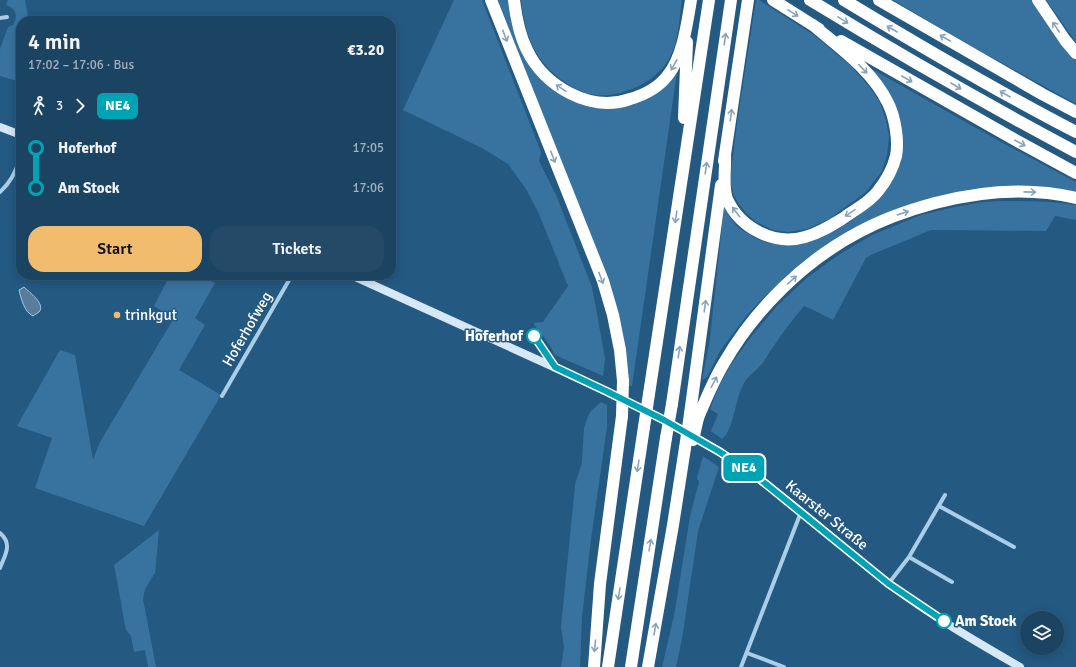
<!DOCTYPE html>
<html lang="en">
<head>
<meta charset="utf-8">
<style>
  :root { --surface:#1b4362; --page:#244a68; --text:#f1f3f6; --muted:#a0b0be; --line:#395c77; --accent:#f2bc6f }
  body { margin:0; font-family:Signika,sans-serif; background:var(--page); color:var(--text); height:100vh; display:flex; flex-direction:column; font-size:15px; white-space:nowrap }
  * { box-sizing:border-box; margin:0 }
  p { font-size:13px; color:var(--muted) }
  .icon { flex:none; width:22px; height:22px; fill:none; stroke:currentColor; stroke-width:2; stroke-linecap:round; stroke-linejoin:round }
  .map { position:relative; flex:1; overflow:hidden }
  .details { position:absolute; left:16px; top:16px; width:380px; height:264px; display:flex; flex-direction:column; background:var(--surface); border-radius:16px; box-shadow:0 2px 10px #0003,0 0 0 1px var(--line) }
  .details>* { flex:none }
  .badge { padding:0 8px; border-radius:6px; font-size:14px; line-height:26px }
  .controls { position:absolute; left:1020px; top:611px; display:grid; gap:8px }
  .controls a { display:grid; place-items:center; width:44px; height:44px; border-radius:50%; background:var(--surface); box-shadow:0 2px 10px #0003,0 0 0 1px var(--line); font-size:20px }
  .map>.badge { position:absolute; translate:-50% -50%; box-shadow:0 0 0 2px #fff }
  .legs { display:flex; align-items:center; gap:6px; height:44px; padding:0 12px; font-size:13px }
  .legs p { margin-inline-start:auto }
  .headline { display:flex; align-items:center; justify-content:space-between; height:68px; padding:0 12px }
  h1 { font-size:22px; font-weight:600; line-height:30px }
  .primary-button { display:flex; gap:8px; margin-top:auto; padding:8px 12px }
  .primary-button a { flex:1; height:46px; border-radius:16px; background:var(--accent); color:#111; font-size:16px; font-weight:600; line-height:46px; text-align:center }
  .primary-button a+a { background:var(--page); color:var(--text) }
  ul { padding:0 12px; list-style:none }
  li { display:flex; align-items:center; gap:14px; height:40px; font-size:15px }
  li i { display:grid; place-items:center; width:6px; height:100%; margin:0 5px; background:currentColor }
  li i::after { content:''; width:10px; height:10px; margin:-5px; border:3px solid; border-radius:50%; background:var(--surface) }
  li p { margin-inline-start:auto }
  li:first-child i { background:linear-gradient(#0000 50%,currentColor 0) }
  li:last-child i { background:linear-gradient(currentColor 50%,#0000 0) }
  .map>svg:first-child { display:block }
</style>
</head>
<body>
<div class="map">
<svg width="1076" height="667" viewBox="0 0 1076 667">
  <rect width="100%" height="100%" fill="#245982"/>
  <path fill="#3873a0" d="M8,0H25L29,21H21V82L0,76V49L8,27L13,25C18,16 17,9 6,5Z
    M454,0H482L541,152L539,161L556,195L592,287L605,358L603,376L555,355L549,344L533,323L543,322L568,286L539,214L526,189L508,164L482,148L403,110Z
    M496,0H508L512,25L536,72L610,107L676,72H677L632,386H628L623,338Z
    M521,0H682C679,19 679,42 669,59C662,72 643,86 629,90C619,94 608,96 596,95C571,92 544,69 533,47C526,32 523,16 521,0Z
    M756,0H759L814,35L852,67L871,89L880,103L886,120L889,137L887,155L882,171L866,192L829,219L807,229L788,232L773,230L756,222L746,213L738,203L733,193L730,179L738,116Z
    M893,0H1033L1062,43L1076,60V104L964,42Z
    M1046,0H1076V42L1073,38Z
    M872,69L1001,142L1076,182V192L945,196L796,268L769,292L747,315L720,351L707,377L702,380L710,339L724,206C727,212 731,219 735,224C738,228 744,231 747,233C786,261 839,234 870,206C878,198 887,183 894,174L889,97Z
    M1003,201C1028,201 1052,201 1076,205V220L1055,216L1046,231L931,230L873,254L866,258L833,320L809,308L804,306C792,320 781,335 771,350C767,355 765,361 761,365C754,373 747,376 743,385C735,400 734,429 722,439L711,431L718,414L710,409L720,384L730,366L750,338L777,306L808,277L840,254L872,235L921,215L955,207L982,202Z
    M170,275H200L215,283L195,318L205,325L179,370L221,395L144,526L35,488L52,438L17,426L60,350L75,355L93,460L100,442L174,318L154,306Z
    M601,402L607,405V427L591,539L582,617L580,667H561L564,647L561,627L575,485L582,462L584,428L588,416L591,411Z
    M703,456L719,467L698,531L682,639L676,667H662L675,611L690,516L699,482L697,478Z
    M159,530L155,573L145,589L143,599L156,667H148L145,650L134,652L131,636L126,630L114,565Z"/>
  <path fill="#587d9a" stroke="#a0cae8" d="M24,287C29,292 46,304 39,312C38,313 34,315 33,316C24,312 21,298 19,290Z"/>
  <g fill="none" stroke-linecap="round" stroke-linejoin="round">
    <path stroke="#abcee8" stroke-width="4" d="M0,18L7,17
      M0,192C11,182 15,172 21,158
      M222,396L292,275
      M939,506L1014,547
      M0,533C13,544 5,555 0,568
      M909,557L952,582
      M889,583L909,557L945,495
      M747,653L784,667
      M741,667L801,512"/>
    <path stroke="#d6e8f6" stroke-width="8" d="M0,127L21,135
      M351,275C420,307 489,337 558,369C613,395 667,419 718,451C779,489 832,539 888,583C930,615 975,641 1020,667"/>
    <path stroke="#fff" stroke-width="12" d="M491,0L603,281L613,315L620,350L623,381
      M514,0C516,17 519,34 527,50C544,86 590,113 630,99C644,95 659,87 668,75C683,56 687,24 691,0
      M773,0L819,29
      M810,0C897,53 986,104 1076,152
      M844,0C920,46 997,91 1076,132
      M879,0L1042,94L1076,112
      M1038,0L1065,40L1076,53
      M841,41L1019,142L1076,173
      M684,118L687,42
      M725,154C726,168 722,185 727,199C740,228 774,246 805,237C820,233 832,225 845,217C856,209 870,202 878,191C886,181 893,168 896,156C899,141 895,117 888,103C872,70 840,48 813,25
      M724,161L748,0
      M649,394L709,0
      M672,404L731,0
      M690,414L721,185
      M698,418C706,399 713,381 724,363C755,309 804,261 859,232C883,219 909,210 935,203C981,191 1030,187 1076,198
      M594,667L600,584L622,416
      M608,667L644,427
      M631,667L666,438
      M648,667L673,525L685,448"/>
    <path stroke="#fff" stroke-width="12" d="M622,416L623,381
      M644,427L649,394
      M666,438L672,404
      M693,440L698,418
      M685,448L690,414"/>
  </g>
  <defs><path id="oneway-shaft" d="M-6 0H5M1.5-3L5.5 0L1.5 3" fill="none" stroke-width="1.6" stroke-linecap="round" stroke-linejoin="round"/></defs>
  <g stroke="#87a4ba">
    <use href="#oneway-shaft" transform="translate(793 13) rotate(32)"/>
    <use href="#oneway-shaft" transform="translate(843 20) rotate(31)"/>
    <use href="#oneway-shaft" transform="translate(1056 27) rotate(-124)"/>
    <use href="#oneway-shaft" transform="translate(892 29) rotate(-150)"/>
    <use href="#oneway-shaft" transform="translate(505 36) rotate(69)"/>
    <use href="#oneway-shaft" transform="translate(945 38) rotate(-150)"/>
    <use href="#oneway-shaft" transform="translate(725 39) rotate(-82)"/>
    <use href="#oneway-shaft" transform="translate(674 65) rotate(119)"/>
    <use href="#oneway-shaft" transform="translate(863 69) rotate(46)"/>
    <use href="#oneway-shaft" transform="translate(907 79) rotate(30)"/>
    <use href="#oneway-shaft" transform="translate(956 86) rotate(30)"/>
    <use href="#oneway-shaft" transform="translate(561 88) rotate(-146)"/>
    <use href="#oneway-shaft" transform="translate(1005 94) rotate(-150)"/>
    <use href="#oneway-shaft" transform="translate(731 115) rotate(-82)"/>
    <use href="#oneway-shaft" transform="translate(1020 143) rotate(29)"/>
    <use href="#oneway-shaft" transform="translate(553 157) rotate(69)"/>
    <use href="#oneway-shaft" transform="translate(706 168) rotate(-82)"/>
    <use href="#oneway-shaft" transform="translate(1030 192) rotate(1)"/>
    <use href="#oneway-shaft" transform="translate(736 212) rotate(-127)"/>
    <use href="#oneway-shaft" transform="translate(850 213) rotate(146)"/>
    <use href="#oneway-shaft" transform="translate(903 213) rotate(-19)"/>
    <use href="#oneway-shaft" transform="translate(676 217) rotate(98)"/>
    <use href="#oneway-shaft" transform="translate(601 278) rotate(69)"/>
    <use href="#oneway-shaft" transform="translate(792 280) rotate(-42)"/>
    <use href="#oneway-shaft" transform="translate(705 306) rotate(-82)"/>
    <use href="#oneway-shaft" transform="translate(679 352) rotate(-82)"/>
    <use href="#oneway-shaft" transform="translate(714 382) rotate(-62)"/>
    <use href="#oneway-shaft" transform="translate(638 466) rotate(99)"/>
    <use href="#oneway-shaft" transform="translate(650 545) rotate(-81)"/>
    <use href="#oneway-shaft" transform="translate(619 594) rotate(99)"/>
    <use href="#oneway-shaft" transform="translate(655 629) rotate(-80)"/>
    <use href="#oneway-shaft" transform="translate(595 646) rotate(95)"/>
  </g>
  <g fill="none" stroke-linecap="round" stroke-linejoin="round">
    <g stroke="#fff" stroke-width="9">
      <path id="line-1" d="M534,336L555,367L606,391L664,420L720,452L761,480L889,584L944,621"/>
    </g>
    <use href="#line-1" stroke="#00a3b4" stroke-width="6"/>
  </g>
  <circle fill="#f2bc6f" stroke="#245982" stroke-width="1.5" cx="117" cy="315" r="4"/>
  <g fill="#fff" stroke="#00a3b4" stroke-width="2">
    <circle cx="534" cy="336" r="7"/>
    <circle cx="944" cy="621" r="7"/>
  </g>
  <g text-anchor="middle" stroke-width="3" stroke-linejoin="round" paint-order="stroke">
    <g font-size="15" fill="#fff" stroke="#245982" text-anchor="start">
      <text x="125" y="320">trinkgut</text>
    </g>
    <g font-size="15" fill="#fff" stroke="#245982">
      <text transform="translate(247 329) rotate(-60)" y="5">Hoferhofweg</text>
      <text transform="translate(827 515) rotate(39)" y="5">Kaarster Straße</text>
    </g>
    <g font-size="15" font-weight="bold" fill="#fff" stroke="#245982" text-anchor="end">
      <text x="523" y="341">Hoferhof</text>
      <text x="955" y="626" text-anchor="start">Am Stock</text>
    </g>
  </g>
</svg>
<div class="controls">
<a><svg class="icon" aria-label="layers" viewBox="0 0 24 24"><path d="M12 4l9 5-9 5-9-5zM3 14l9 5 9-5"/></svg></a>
</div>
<b class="badge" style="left:744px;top:468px;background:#00a3b4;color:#fff">NE4</b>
<section class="details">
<div class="headline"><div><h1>4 min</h1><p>17:02 – 17:06 · Bus</p></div><b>€3.20</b></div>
<div class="legs"><svg class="icon" aria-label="walk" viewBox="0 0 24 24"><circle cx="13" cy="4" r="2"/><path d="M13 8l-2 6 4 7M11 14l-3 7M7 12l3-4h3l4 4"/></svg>3<svg class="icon" aria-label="forward" viewBox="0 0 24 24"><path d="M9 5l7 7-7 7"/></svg><b class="badge" style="background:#00a3b4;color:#fff">NE4</b></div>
<ul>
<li><i style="color:#00a3b4"></i><b>Hoferhof</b><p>17:05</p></li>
<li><i style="color:#00a3b4"></i><b>Am Stock</b><p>17:06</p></li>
</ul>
<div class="primary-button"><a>Start</a><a>Tickets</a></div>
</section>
</div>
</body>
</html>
